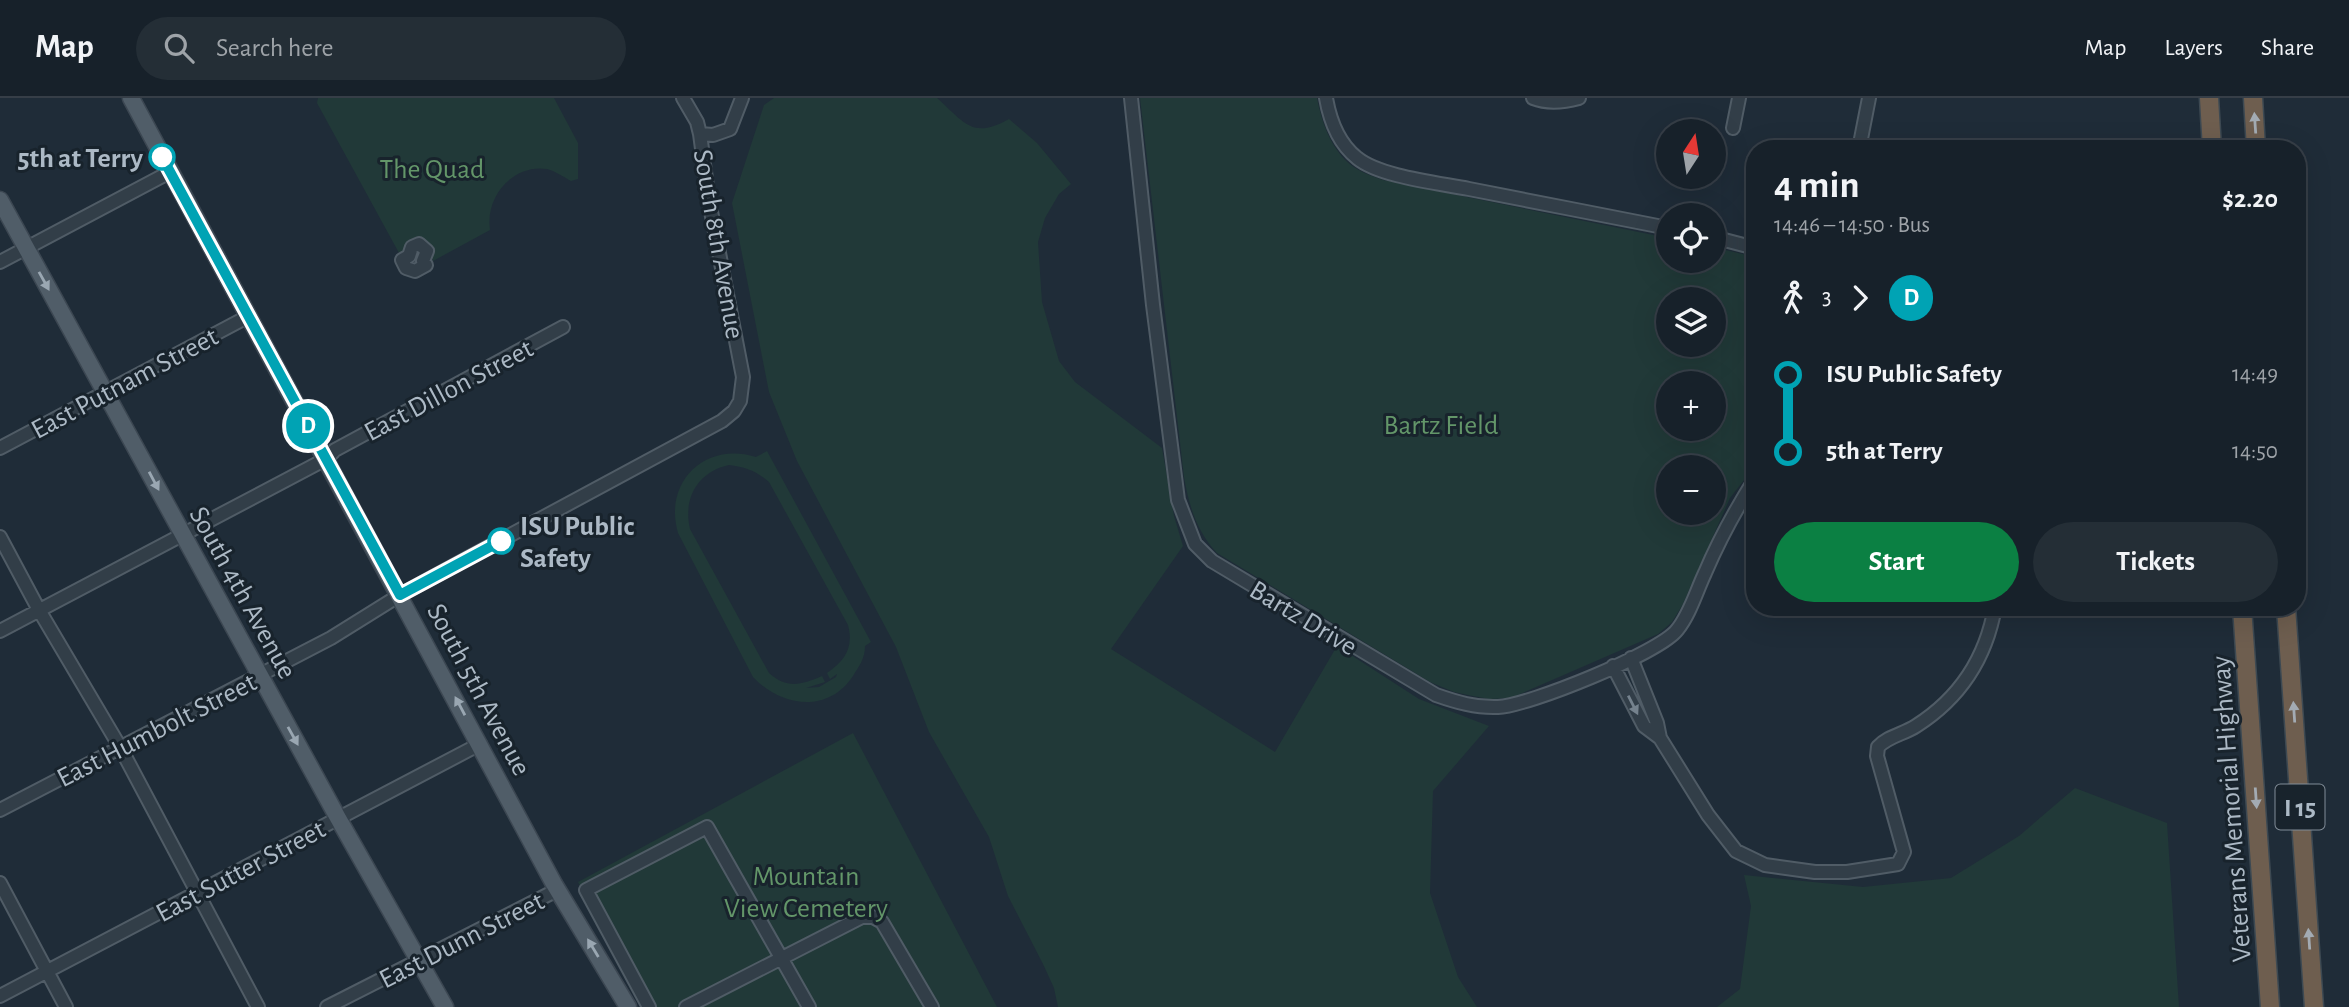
<!DOCTYPE html>
<html lang="en">
<head>
<meta charset="utf-8">
<style>
  :root { --surface:#17212a; --page:#242e36; --text:#f1f3f6; --muted:#9ea3a8; --line:#363e47; --accent:#0b8043 }
  body { margin:0; font-family:"Alegreya Sans",sans-serif; background:var(--page); color:var(--text); height:100vh; display:flex; flex-direction:column; font-size:26px; white-space:nowrap }
  * { box-sizing:border-box; margin:0 }
  p { font-size:23px; color:var(--muted) }
  .icon { flex:none; width:38px; height:38px; fill:none; stroke:currentColor; stroke-width:2; stroke-linecap:round; stroke-linejoin:round }
  .map { position:relative; flex:1; overflow:hidden }
  .side { position:absolute; left:1746px; top:42px; width:560px; height:476px; display:flex; flex-direction:column; background:var(--surface); border-radius:28px; box-shadow:0 7px 28px #0002,0 0 0 2px var(--line) }
  .side>* { flex:none }
  .badge { padding:0 14px; border-radius:23px; font-size:24px; line-height:46px }
  .needle { width:46px; rotate:12deg }
  .fabs { position:absolute; left:1656px; top:21px; display:grid; gap:14px }
  .fabs a { display:grid; place-items:center; width:70px; height:70px; border-radius:50%; background:var(--surface); box-shadow:0 7px 28px #0002,0 0 0 2px var(--line); font-size:35px }
  .map>.badge { position:absolute; translate:-50% -50%; box-shadow:0 0 0 4px #fff }
  .legs { display:flex; align-items:center; gap:10px; height:77px; padding:0 28px; font-size:23px }
  .legs p { margin-inline-start:auto }
  .overview { display:flex; align-items:center; justify-content:space-between; height:119px; padding:0 28px }
  h1 { font-size:38px; font-weight:600; line-height:52px }
  .cta { display:flex; gap:14px; margin-top:auto; padding:14px 28px }
  .cta a { flex:1; height:80px; border-radius:42px; background:var(--accent); color:#fff; font-size:28px; font-weight:600; line-height:80px; text-align:center }
  .cta a+a { background:var(--page); color:var(--text) }
  ul { padding:0 28px; list-style:none }
  li { display:flex; align-items:center; gap:24px; height:77px; font-size:26px }
  li i { display:grid; place-items:center; width:10px; height:100%; margin:0 9px; background:currentColor }
  li i::after { content:''; width:18px; height:18px; margin:-9px; border:5px solid; border-radius:50%; background:var(--surface) }
  li p { margin-inline-start:auto }
  li:first-child i { background:linear-gradient(#0000 50%,currentColor 0) }
  li:last-child i { background:linear-gradient(currentColor 50%,#0000 0) }
  header { display:flex; align-items:center; gap:42px; box-sizing:border-box; height:98px; padding:0 35px; background:var(--surface); border-bottom:2px solid var(--line) }
  header strong { font-size:33px }
  nav { display:flex; gap:38px; margin-inline-start:auto; font-size:24px }
  .search { width:490px; height:63px; background:var(--page); display:flex; align-items:center; gap:18px; box-sizing:border-box; padding:0 24px; border-radius:38px; color:var(--muted); font-size:26px }
  .map>svg:first-child { display:block }
</style>
</head>
<body>
<header>
<strong>Map</strong>
<div class="search"><svg class="icon" aria-label="search" viewBox="0 0 24 24"><circle cx="10" cy="10" r="6"/><path d="M15 15l6 6"/></svg>Search here</div>
<nav><a>Map</a><a>Layers</a><a>Share</a></nav>
</header>
<div class="map">
<svg width="2349" height="909" viewBox="0 0 2349 909">
  <rect width="100%" height="100%" fill="#1f2c38"/>
  <path fill="#213938" fill-rule="evenodd" d="M318,0H554L578,45V81L571,83C564,79 553,72 547,71C514,66 485,97 490,132L433,163L430,152H406L399,155L317,5Z
    M774,0H937C964,24 972,42 1009,21L1037,45L1071,86L1059,96L1045,120L1038,144L1042,204L1059,263L1075,284L1162,350L1174,418L1183,448L1111,551L1275,654L1337,548L1419,601L1489,628L1433,693L1430,795L1458,879L1477,909H1058L1054,890L1043,866L1008,798L989,739L929,634L896,549L797,363L769,294L732,105L764,7Z
    M1140,0H1317C1322,26 1333,57 1357,71C1365,76 1375,79 1383,82L1668,140V163H1713V149L1755,159V368L1730,400L1683,506L1672,524L1658,536L1511,600L1489,601L1473,598L1454,594L1430,584L1217,455C1197,434 1189,408 1184,379ZM1713,201V247H1668V201ZM1713,285V331H1668V285ZM1713,369V415H1668V369Z
    M767,353L871,544L865,548C865,561 859,568 853,578C828,616 781,609 753,579L678,435C663,383 706,343 756,359ZM729,367C746,369 756,373 769,384L848,527C854,549 845,563 827,575L830,581L837,576L836,579L819,589L806,590L825,584L822,578C801,587 787,591 769,575L690,431C683,401 697,374 729,367Z
    M853,635L997,909H644L578,784Z
    M2075,690L2167,725L2179,909H1717L1740,891L1751,808L1744,777L1863,789L1951,780L2019,738Z"/>
  <g fill="none" stroke-linecap="round" stroke-linejoin="round">
    <g stroke="#505c66" stroke-width="16">
      <path id="minor" d="M1131,0L1153,207L1178,402L1195,446L1212,463L1436,597C1456,604 1476,610 1498,609C1528,608 1659,555 1677,532C1690,516 1696,494 1705,475C1719,442 1736,411 1755,381
        M1326,0C1330,23 1338,45 1357,60C1380,79 1439,85 1469,91C1535,104 1602,117 1668,130
        M1533,0C1548,6 1564,4 1579,0
        M1733,30L1739,0
        M700,36L713,37L730,31L742,0
        M1859,51L1869,0
        M1713,139L1755,150
        M419,146L427,153L423,163L426,167L415,173L406,170L402,162L409,158L412,149Z
        M0,164L170,74
        M0,350L249,218
        M0,439L39,512L120,649L258,909
        M0,533L326,361L335,352L563,229
        M1631,560L1657,625L1660,640L1708,717L1736,753L1765,767L1815,774H1847L1898,766L1904,754L1877,658L1878,649C1888,638 1904,636 1916,628C1960,600 1986,560 1995,509
        M1613,568L1644,628L1660,640
        M0,712L331,540L400,497L466,461L722,323L734,313L740,303L743,279L709,103L700,36L697,24L683,0
        M0,785L66,909
        M0,898L480,646
        M327,909L557,792
        M649,909L586,792L707,729L809,909
        M686,909L862,819H873L882,824L932,909"/>
    </g>
    <g stroke="#3c4752" stroke-width="19">
      <path id="major" d="M131,0L554,786L628,909
        M0,102L338,720L445,909"/>
    </g>
    <g stroke="#3d4952" stroke-width="21">
      <path id="highway" d="M2209,0L2212,51
        M2253,0L2256,51
        M2242,509L2270,909
        M2286,509L2314,909"/>
    </g>
    <use href="#minor" stroke="#323e48" stroke-width="12"/>
    <use href="#major" stroke="#505d68" stroke-width="16"/>
    <use href="#highway" stroke="#6e5e4f" stroke-width="18"/>
  </g>
  <defs><path id="oneway-solid" d="M-6-.8H1V-3.2L6.5 0L1 3.2V.8H-6Z" transform="scale(1.75)"/></defs>
  <g fill="#a3abb3">
    <use href="#oneway-solid" transform="translate(2255 25) rotate(-94)"/>
    <use href="#oneway-solid" transform="translate(2294 614) rotate(-94)"/>
    <use href="#oneway-solid" transform="translate(2256 700) rotate(86)"/>
    <use href="#oneway-solid" transform="translate(2309 841) rotate(-94)"/>
  </g>
  <g fill="#9aa7b2">
    <use href="#oneway-solid" transform="translate(44 183) rotate(61)"/>
    <use href="#oneway-solid" transform="translate(154 383) rotate(62)"/>
    <use href="#oneway-solid" transform="translate(460 608) rotate(-118)"/>
    <use href="#oneway-solid" transform="translate(293 638) rotate(61)"/>
    <use href="#oneway-solid" transform="translate(593 850) rotate(-121)"/>
  </g>
  <use fill="#75828d" href="#oneway-solid" transform="translate(1633 607) rotate(63)"/>
  <g fill="none" stroke-linecap="round" stroke-linejoin="round">
    <g stroke="#fff" stroke-width="16">
      <path id="line-1" d="M162,59L400,497L501,443"/>
    </g>
    <use href="#line-1" stroke="#00a3b4" stroke-width="10"/>
  </g>
  <g fill="#fff" stroke="#00a3b4" stroke-width="3.5">
    <circle cx="162" cy="59" r="12"/>
    <circle cx="501" cy="443" r="12"/>
  </g>
  <g text-anchor="middle" stroke-width="6" stroke-linejoin="round" paint-order="stroke">
    <rect fill="#18232c" stroke="#808c97" stroke-width="2" x="2275.5" y="686.5" width="49" height="45" rx="5"/>
    <g font-size="26" font-weight="bold" fill="#acb9c5">
      <text x="2300" y="718">I 15</text>
    </g>
    <g font-size="28" font-weight="bold" fill="#acb9c5" stroke="#18232c" text-anchor="end">
      <text x="143" y="69">5th at Terry</text>
      <text x="520" y="437" text-anchor="start">ISU Public<tspan x="520" dy="32">Safety</tspan></text>
    </g>
    <g font-size="28" fill="#639669" stroke="#18232c">
      <text x="432" y="80">The Quad</text>
      <text x="1441" y="336">Bartz Field</text>
      <text x="806" y="787">Mountain<tspan x="806" dy="32">View Cemetery</tspan></text>
    </g>
    <g font-size="28" fill="#acb9c5" stroke="#18232c">
      <text transform="translate(720 146) rotate(80)" y="10">South 8th Avenue</text>
      <text transform="translate(124 284) rotate(-28)" y="10">East Putnam Street</text>
      <text transform="translate(448 291) rotate(-28)" y="10">East Dillon Street</text>
      <text transform="translate(244 494) rotate(61)" y="10">South 4th Avenue</text>
      <text transform="translate(1304 519) rotate(31)" y="10">Bartz Drive</text>
      <text transform="translate(480 591) rotate(62)" y="10">South 5th Avenue</text>
      <text transform="translate(156 631) rotate(-27)" y="10">East Humbolt Street</text>
      <text transform="translate(2230 711) rotate(-94)" y="10">Veterans Memorial Highway</text>
      <text transform="translate(240 772) rotate(-28)" y="10">East Sutter Street</text>
      <text transform="translate(461 841) rotate(-27)" y="10">East Dunn Street</text>
    </g>
  </g>
</svg>
<div class="fabs">
<a><svg class="needle" viewBox="-14 -14 28 28"><path d="M0-13l5 13h-10z" fill="#e53935"/><path d="M0 13l5-13h-10z" fill="#9ea3a8"/></svg></a>
<a><svg class="icon" aria-label="locate" viewBox="0 0 24 24"><circle cx="12" cy="12" r="6"/><path d="M12 2v4M12 18v4M2 12h4M18 12h4"/></svg></a>
<a><svg class="icon" aria-label="layers" viewBox="0 0 24 24"><path d="M12 4l9 5-9 5-9-5zM3 14l9 5 9-5"/></svg></a>
<a>+</a>
<a>−</a>
</div>
<b class="badge" style="left:308px;top:328px;background:#00a3b4;color:#fff">D</b>
<section class="side">
<div class="overview"><div><h1>4 min</h1><p>14:46 – 14:50 · Bus</p></div><b>$2.20</b></div>
<div class="legs"><svg class="icon" aria-label="walk" viewBox="0 0 24 24"><circle cx="13" cy="4" r="2"/><path d="M13 8l-2 6 4 7M11 14l-3 7M7 12l3-4h3l4 4"/></svg>3<svg class="icon" aria-label="forward" viewBox="0 0 24 24"><path d="M9 5l7 7-7 7"/></svg><b class="badge" style="background:#00a3b4;color:#fff">D</b></div>
<ul>
<li><i style="color:#00a3b4"></i><b>ISU Public Safety</b><p>14:49</p></li>
<li><i style="color:#00a3b4"></i><b>5th at Terry</b><p>14:50</p></li>
</ul>
<div class="cta"><a>Start</a><a>Tickets</a></div>
</section>
</div>
</body>
</html>
